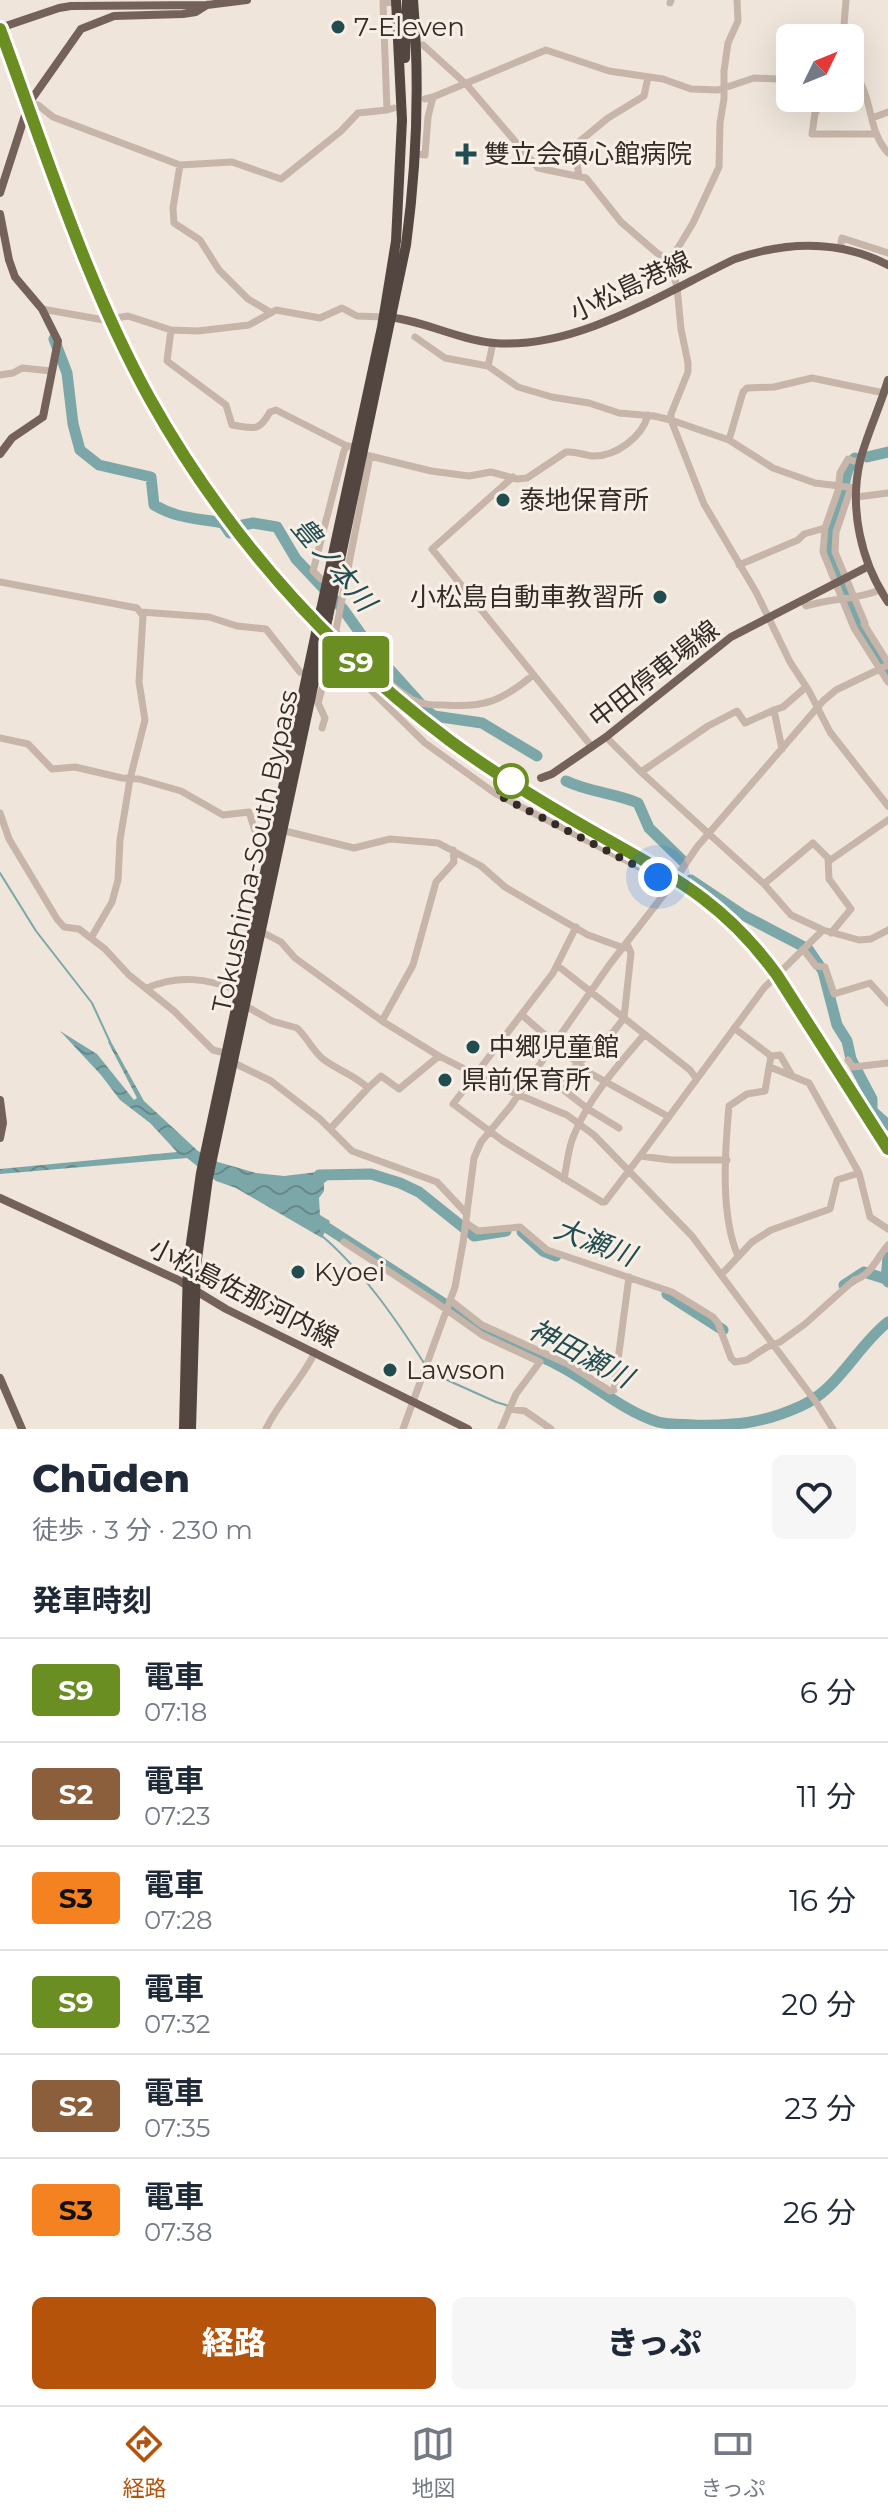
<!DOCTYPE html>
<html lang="ja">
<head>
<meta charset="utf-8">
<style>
  :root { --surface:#fff; --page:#f6f6f7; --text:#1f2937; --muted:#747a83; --line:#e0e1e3; --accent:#b45309 }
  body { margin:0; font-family:Montserrat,"Noto Sans JP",sans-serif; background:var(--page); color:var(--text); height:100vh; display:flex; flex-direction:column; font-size:30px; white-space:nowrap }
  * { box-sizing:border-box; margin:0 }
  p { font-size:26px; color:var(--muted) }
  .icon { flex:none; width:44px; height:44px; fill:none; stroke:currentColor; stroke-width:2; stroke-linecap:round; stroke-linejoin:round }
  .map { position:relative; height:1429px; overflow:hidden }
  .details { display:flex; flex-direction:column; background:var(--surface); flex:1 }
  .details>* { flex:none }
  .badge { padding:0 16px; border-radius:6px; font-size:28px; line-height:52px }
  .needle { width:52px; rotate:47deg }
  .buttons { position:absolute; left:776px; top:24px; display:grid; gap:16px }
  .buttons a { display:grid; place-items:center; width:88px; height:88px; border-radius:12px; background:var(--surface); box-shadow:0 8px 32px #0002; font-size:40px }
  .you { position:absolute; width:40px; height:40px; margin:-20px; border:6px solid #fff; border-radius:50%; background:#1a73e8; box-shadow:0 0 0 12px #1a73e833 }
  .map>.badge { position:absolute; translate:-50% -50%; box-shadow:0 0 0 4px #fff }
  h2 { padding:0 32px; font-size:30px; line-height:72px }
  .round { display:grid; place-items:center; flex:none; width:84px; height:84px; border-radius:12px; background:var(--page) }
  .summary { display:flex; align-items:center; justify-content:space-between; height:136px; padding:0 32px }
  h1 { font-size:38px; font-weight:800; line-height:60px }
  .cta { display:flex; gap:16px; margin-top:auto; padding:16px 32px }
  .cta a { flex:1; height:92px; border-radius:12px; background:var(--accent); color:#fff; font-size:32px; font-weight:800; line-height:92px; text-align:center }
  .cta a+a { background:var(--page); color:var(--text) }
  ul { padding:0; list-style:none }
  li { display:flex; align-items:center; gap:24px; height:104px; padding:0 32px; border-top:2px solid var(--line) }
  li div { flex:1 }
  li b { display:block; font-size:30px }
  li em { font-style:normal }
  li .badge { min-width:88px; font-weight:700; text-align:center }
  .dock { display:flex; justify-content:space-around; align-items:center; height:112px; border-top:2px solid var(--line); background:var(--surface); font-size:22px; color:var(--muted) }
  .dock a { display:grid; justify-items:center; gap:4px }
  .dock .on { color:var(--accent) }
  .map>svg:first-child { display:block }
</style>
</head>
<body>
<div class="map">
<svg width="888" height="1429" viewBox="0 0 888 1429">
  <defs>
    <pattern id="water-waves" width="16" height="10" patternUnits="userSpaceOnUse" patternTransform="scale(2)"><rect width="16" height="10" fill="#7ca7a9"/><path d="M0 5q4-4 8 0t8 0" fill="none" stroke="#66888a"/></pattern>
  </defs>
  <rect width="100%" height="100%" fill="#efe5db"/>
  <path fill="url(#water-waves)" d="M60,1031L97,1054L134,1100L137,1098L108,1042L110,1040L144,1101L198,1151L218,1162L256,1173L284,1176L334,1170V1175L324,1183V1191L319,1198L320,1215L330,1221L322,1238L236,1188L216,1181L187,1158L0,1174V1169L177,1152L150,1123L120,1100L101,1075Z"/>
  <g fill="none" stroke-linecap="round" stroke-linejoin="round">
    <path stroke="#7ca7a9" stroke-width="2" d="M0,873L36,931L92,1003L110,1042
      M321,1235C362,1270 395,1318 424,1363
      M428,1368L436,1375L496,1402L509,1406"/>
    <path stroke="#7ca7a9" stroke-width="11" d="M54,339L67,373L73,424L80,450L99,465L151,477L154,505C178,519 196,518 223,523L230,533L243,525L253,523L277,527L296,559L343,609L373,651L427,711L434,716L482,723L537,756
      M867,457L888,452
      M855,458C846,467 845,484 841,498C837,512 828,529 828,545C828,574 871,647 888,673
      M566,781C589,792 614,793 638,803L649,828L684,862
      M691,880L743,915L808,949L823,971L837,1025L847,1041L851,1059L872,1099V1111L888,1125
      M319,1175L371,1174L400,1183L419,1192L474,1236L506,1231
      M315,1220L451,1308C483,1335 521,1346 558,1365C592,1382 622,1411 658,1422C670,1425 683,1424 695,1425C735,1426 764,1423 801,1406C838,1390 857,1346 888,1322
      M522,1232L543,1251L556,1256
      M888,1257L886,1279L888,1282
      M844,1285L864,1272L886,1279
      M667,1294L723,1330"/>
    <path stroke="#c6b5a8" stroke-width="7" d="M737,0L738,21L728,43L724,71V99L720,123L719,167L693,223L670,261L677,287L681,329L688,363V372L671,414V420L704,504L756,592L790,662L809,691L830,732L888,806
      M670,3L671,0
      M843,38L846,0
      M423,45L467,85L538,168L586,178L621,222L657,253L670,261
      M850,70C875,92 865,128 888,153
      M433,97L546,50L609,71L663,79L691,89L718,90L754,78L777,79L790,75
      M825,98L815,113L812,134H874
      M29,103L38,105L53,117L180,165L232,162L281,179L341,131L358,113L387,110
      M394,108L387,110L383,2L396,3
      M872,118L888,112
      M416,154L425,155L428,117L433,97L425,99
      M180,165L173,208L174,223L200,240L219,270L248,299L270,312
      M579,176L574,146L608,118L644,96L648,77
      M840,248L842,238L888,253
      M42,309L104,320L128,316L171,330L198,331L249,325L276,310L320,318L342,308L357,316L384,317
      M171,330L167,361L226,405L232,425C254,428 258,433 270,412L276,410L347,446
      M415,337L445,358L488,366L518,387L552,397L589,403L619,413L654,416L671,420L729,440L773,468L815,483L856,488
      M488,366L493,343
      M0,375L13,373L22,368L51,371
      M729,440L743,392L747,388L774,387L812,378L884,393
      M366,455L431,471L469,476L491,472L517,479L527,478L566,452C576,451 583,455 592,456C616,457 642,437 648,415
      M370,456L336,630L338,635C361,657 386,684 413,700C423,705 433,705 444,705C484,708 502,701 533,675
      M860,463L848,459L840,473L838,491L825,528L823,552L854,628L888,682
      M513,477L432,549L592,747
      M851,488L836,532L835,552L865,623
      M857,497L888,493
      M739,565L798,540L804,534L825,528
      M321,579L313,571L344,451L347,446H350
      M0,582L137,608L143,616L139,682L145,720L130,779L120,840L118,880L112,902L91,938
      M803,600L806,606C831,598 856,600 880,590
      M141,612L209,617L237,626L266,629L300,672
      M864,624L888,663
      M317,701L325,718L322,728
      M318,703L332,652L425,743L496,794L672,884
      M774,710L783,707L806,687
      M606,737L641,772L764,884L791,915L823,930L859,940L871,939L888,930
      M0,738L28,744L52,769L75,767L122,778L139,779L181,791L223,815L249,812L255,831L271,838
      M641,772L708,726L737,711L745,723L774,710L782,749
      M0,813L9,839L57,919L64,927L79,929L105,949L129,975L174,1011L213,1050L225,1053
      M281,830L354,848L390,839L438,843L481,866L505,887L534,904L588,935L624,948
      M829,861L888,820
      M764,884L813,843L828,858L829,879L851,909L831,933
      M576,927L553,973L453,1104L503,1141L602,1202H605L640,1156L671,1160H727
      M258,930L281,942L295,958L382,1021L439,1056L500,1087L567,1115L594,1135L692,1236L816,1402L833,1429
      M803,949L816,966L825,967L834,994L870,983L888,1003
      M558,966L690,1070L696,1078
      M147,988C179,974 207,979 238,990
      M244,1005L272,1021L297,1028C307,1037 312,1050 323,1059C337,1070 355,1075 368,1088L330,1129
      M522,1015L588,1072L669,1117
      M382,1021L413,965L436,882L454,862L453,850
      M734,1028L771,1056L780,1055L791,1074
      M848,1060L853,1067L888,1063
      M232,1062L271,1081L320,1119L352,1151L437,1182L467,1214
      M770,1067L809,1083L859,1173L870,1217L888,1229
      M368,1088L381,1076L399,1089L439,1056
      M619,1128L588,1109L556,1084L614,1031L624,1018L631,953L627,944
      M640,1156L764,988L823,930
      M564,1179C567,1165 568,1148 574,1135C588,1099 618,1065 644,1035
      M466,1223L478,1231L520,1227L547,1250L672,1292L713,1317L718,1323L731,1358L735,1362L747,1360L767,1347L780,1342L805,1324L854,1280C871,1276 878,1256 888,1245
      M344,1242L434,1301L482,1335L540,1362L516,1394L501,1429
      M738,1256C720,1215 725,1150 729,1106L747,1094L765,1091L771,1056
      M721,1275L752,1242L771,1230L830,1209L837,1180L859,1173
      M450,1300L482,1325L568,1364L610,1391L614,1390L629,1277
      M509,1409L525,1411L551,1429
      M266,1429C279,1401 302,1380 315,1352
      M403,1429L455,1287L463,1243L474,1158L481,1142L510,1107L610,964L672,884L697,847L823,701L836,690L888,665"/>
    <path stroke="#74625a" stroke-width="8" d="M0,28L59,8L71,6L207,5L247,0
      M0,193L29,103L81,29L114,16L183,14L196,12L207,5
      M0,214L9,260L15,277L42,309L58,341L43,417L12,438L0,454
      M387,317C423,320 458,340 494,343C576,350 663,293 735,259C787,241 838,239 888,265
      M888,380C880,407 867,434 860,461C849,509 861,562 888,602
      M541,778L552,774L606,737L731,637L869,566
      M0,1100L3,1123L0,1138
      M0,1198L178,1280L226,1309L468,1429
      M0,1378L22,1429"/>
    <path stroke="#53453f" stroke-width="10" d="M405,58L407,0
      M321,610L382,327L396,241L402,120L396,0
      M328,617L406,245C417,163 420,83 413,0
      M184,1429L188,1264L201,1173L317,628
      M191,1429L196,1266L208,1178L324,635"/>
    <path stroke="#332b27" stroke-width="2" stroke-dasharray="2 6" stroke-linecap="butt" d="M0,29C46,153 86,283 151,399C225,533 327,648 450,740C496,775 548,806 599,835C674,878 724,902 777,975L888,1149"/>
    <path stroke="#53453f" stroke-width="10" d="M317,628L321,610
      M324,635L328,617"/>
  </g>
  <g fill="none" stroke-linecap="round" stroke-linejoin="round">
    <g stroke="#fff" stroke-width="18">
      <path id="line" d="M0,29C46,153 86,283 150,399C225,533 327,648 449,740C496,775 548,806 599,835C675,878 724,902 777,975L888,1149"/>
    </g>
    <use href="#line" stroke="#6b8e23" stroke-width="12"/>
    <path stroke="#332b27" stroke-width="8" stroke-dasharray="0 14.4" d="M511,781L496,794L658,877"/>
  </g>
  <g fill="#214d51" stroke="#f7efe6" stroke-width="3">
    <circle cx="338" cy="27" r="8"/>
    <path d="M462 142h8v8h8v8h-8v8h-8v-8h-8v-8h8z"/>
    <circle cx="503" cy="500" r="8"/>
    <circle cx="660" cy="597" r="8"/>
    <circle cx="473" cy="1047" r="8"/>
    <circle cx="445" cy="1080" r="8"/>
    <circle cx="298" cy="1272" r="8"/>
    <circle cx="390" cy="1370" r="8"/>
  </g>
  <circle fill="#fff" stroke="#6b8e23" stroke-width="4" cx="511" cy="781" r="16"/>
  <g text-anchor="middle" stroke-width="6" stroke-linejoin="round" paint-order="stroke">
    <g font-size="26" fill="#332b27" stroke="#f7efe6" text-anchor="start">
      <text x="354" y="36">7-Eleven</text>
      <text x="484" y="163">雙立会碩心館病院</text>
      <text x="519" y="509">泰地保育所</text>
      <text x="644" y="606" text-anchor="end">小松島自動車教習所</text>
      <text x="489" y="1056">中郷児童館</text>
      <text x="461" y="1089">県前保育所</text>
      <text x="314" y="1281">Kyoei</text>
      <text x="406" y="1379">Lawson</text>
    </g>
    <g font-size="26" fill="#332b27" stroke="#f7efe6">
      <text transform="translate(630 286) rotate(-25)" y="9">小松島港線</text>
      <text transform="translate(654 674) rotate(-38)" y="9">中田停車場線</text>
      <text transform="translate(255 851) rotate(-78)" y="9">Tokushima-South Bypass</text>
      <text transform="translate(244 1293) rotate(27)" y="9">小松島佐那河内線</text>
    </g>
    <g font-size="28" font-style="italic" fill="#214d51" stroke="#f7efe6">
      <text transform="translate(334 564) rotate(50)" y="10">豊ノ本川</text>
      <text transform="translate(595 1242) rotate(21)" y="10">大瀬川</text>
      <text transform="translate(581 1353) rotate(28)" y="10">神田瀬川</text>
    </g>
  </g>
</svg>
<div class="buttons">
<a><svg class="needle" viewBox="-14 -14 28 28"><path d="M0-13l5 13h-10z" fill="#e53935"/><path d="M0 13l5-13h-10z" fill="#747a83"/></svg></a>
</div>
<div class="you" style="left:658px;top:877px"></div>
<b class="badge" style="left:356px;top:662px;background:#6b8e23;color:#fff">S9</b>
</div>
<section class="details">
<div class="summary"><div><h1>Chūden</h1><p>徒歩 · 3 分 · 230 m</p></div><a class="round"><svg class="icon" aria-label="heart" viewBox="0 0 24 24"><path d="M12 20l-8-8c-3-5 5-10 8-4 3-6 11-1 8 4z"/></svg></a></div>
<h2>発車時刻</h2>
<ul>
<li><span class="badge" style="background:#6b8e23;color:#fff">S9</span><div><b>電車</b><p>07:18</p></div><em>6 分</em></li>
<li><span class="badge" style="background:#8b5e3c;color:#fff">S2</span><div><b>電車</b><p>07:23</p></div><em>11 分</em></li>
<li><span class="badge" style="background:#f58220;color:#111">S3</span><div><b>電車</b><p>07:28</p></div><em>16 分</em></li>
<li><span class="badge" style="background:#6b8e23;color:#fff">S9</span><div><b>電車</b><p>07:32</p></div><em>20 分</em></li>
<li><span class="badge" style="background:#8b5e3c;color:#fff">S2</span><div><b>電車</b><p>07:35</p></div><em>23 分</em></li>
<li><span class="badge" style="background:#f58220;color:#111">S3</span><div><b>電車</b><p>07:38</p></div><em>26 分</em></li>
</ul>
<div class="cta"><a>経路</a><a>きっぷ</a></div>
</section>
<nav class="dock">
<a class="on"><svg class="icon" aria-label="directions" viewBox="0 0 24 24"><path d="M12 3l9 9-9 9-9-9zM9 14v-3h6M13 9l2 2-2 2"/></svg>経路</a>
<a><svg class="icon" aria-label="map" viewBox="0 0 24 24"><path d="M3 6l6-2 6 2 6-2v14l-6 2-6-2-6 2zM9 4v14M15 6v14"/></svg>地図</a>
<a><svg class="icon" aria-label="tickets" viewBox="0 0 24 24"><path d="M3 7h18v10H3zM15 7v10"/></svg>きっぷ</a>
</nav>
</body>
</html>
